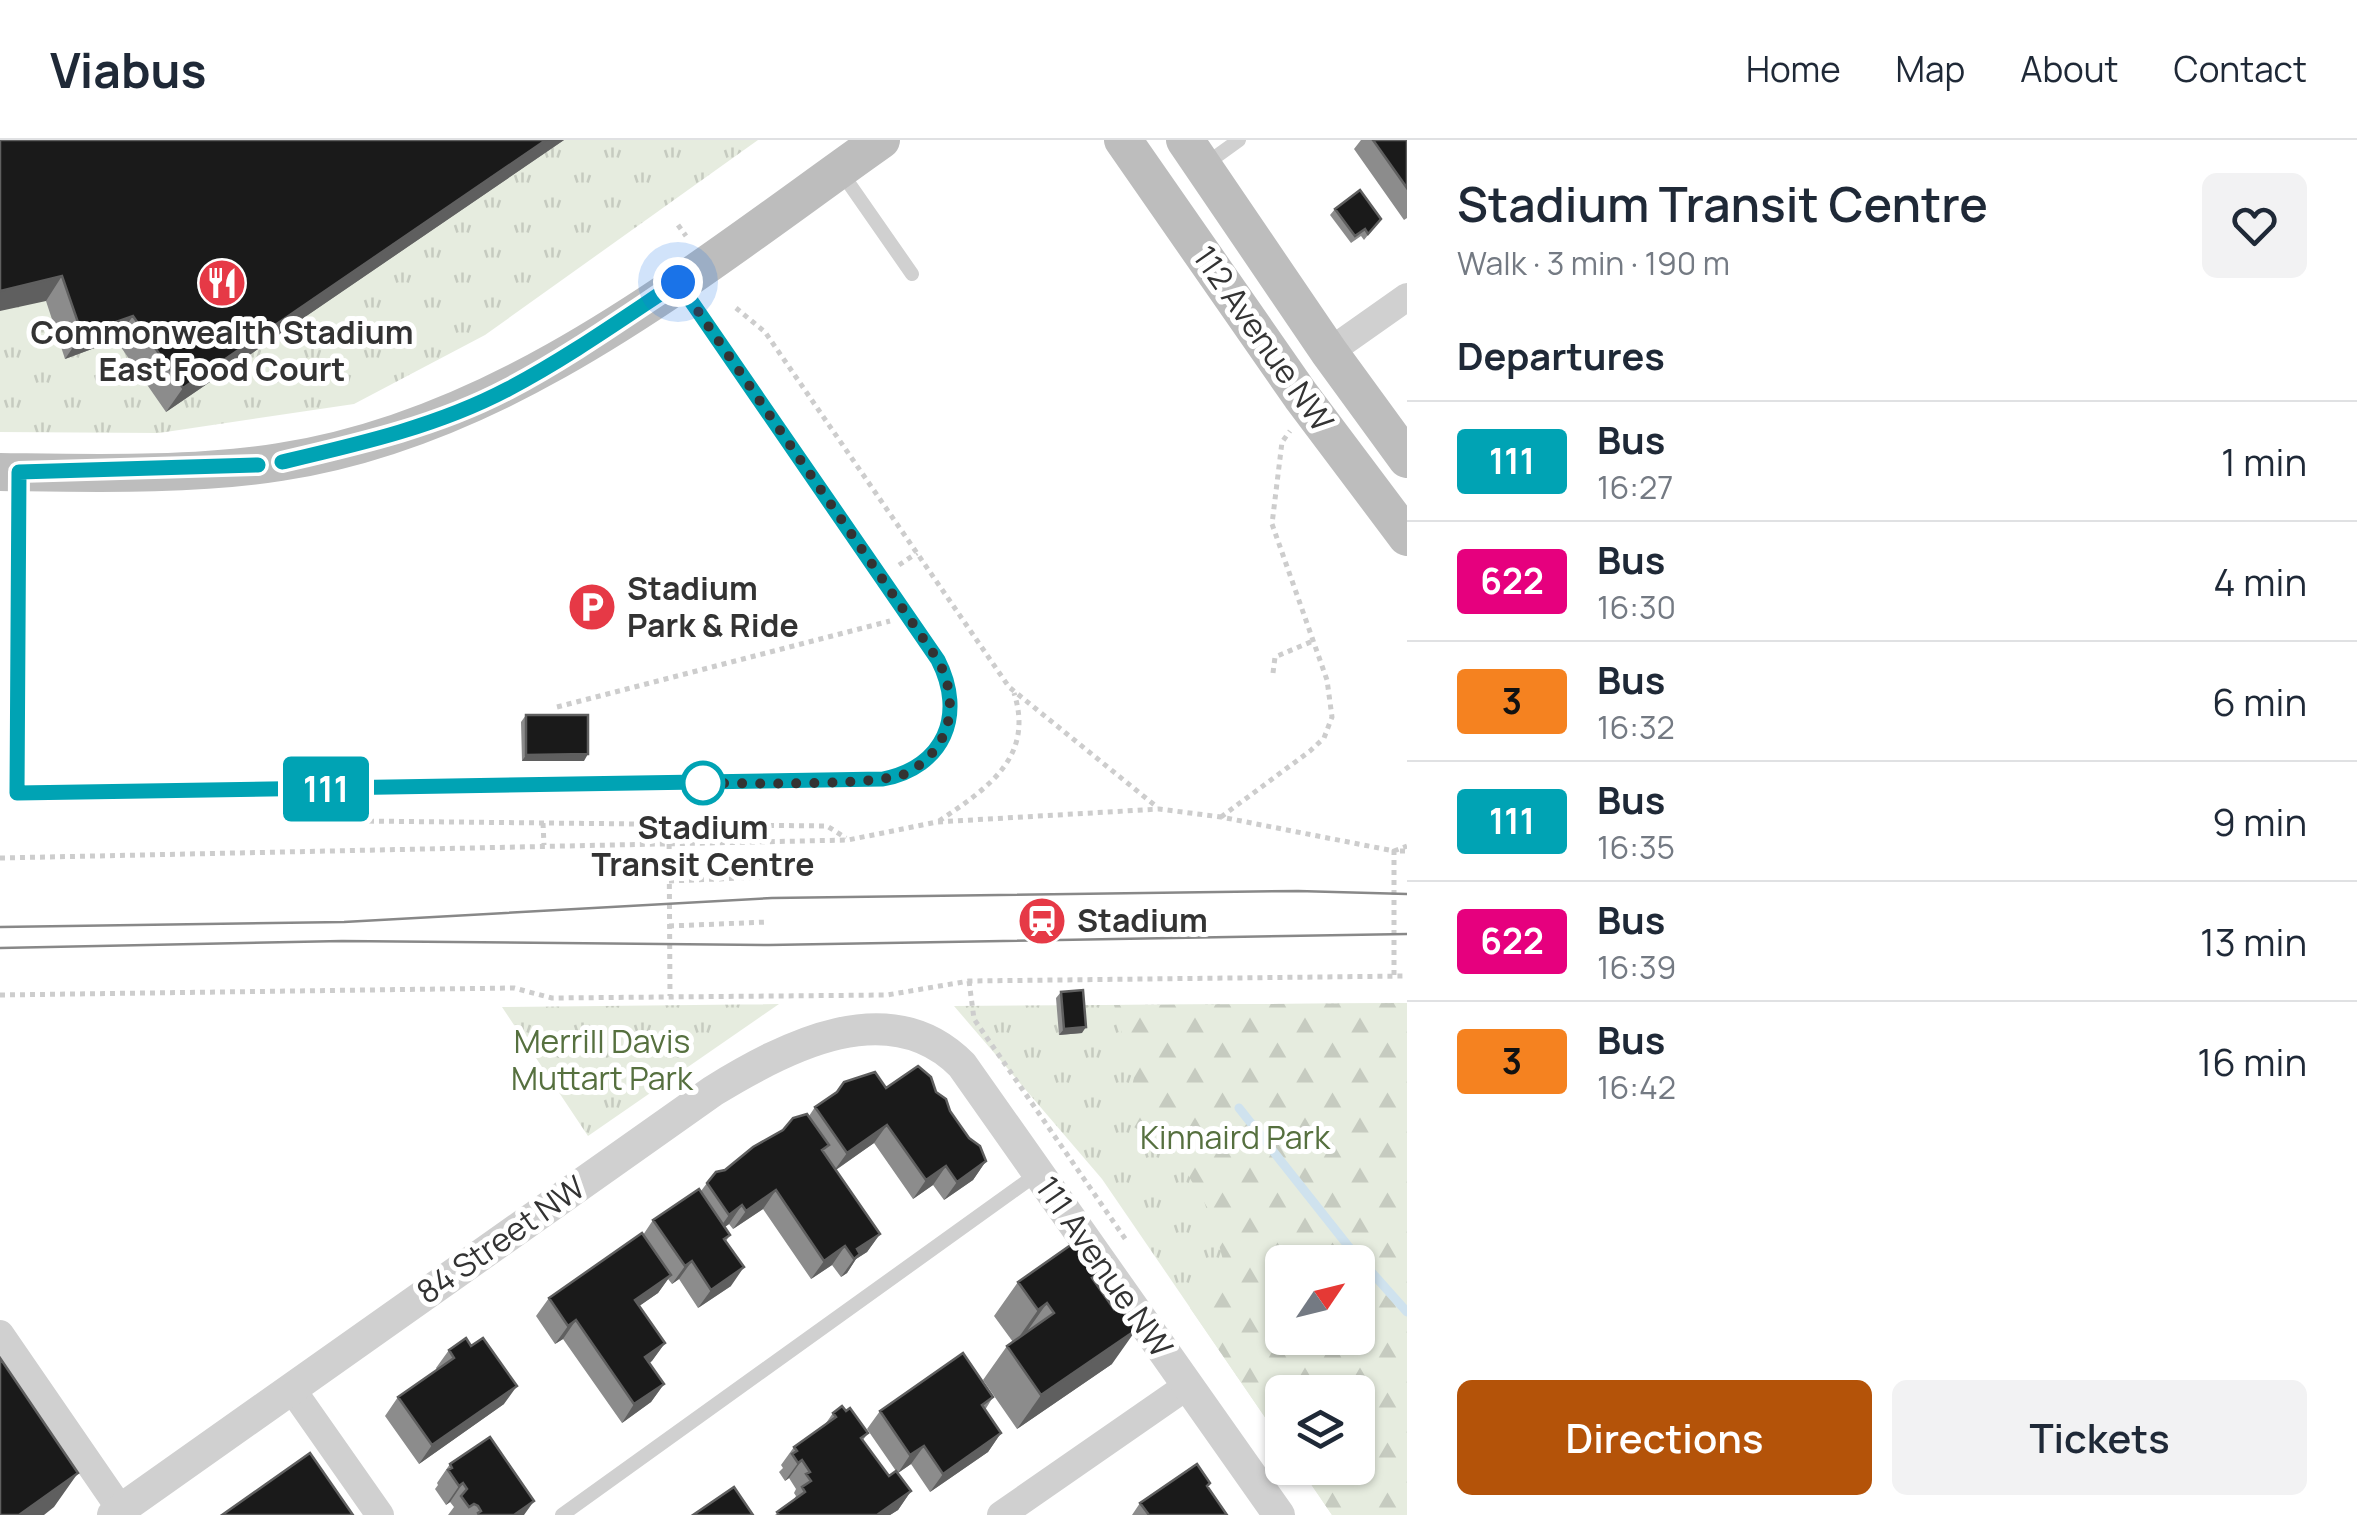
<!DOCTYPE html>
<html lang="en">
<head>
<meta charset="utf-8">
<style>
  :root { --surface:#fff; --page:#f2f2f3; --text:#1f2937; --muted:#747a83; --line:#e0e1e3; --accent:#b45309 }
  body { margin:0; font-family:Manrope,sans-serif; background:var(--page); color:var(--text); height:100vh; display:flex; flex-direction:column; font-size:38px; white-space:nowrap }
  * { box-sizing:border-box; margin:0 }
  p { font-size:32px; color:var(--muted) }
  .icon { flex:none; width:55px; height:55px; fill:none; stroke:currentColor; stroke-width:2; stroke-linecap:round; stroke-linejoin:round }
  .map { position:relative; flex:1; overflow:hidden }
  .side { display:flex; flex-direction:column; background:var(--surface); width:950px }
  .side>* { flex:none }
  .badge { padding:0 20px; border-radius:8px; font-size:35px; line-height:65px }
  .needle { width:65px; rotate:55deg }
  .tools { position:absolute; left:1265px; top:1105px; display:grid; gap:20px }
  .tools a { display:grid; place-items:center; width:110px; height:110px; border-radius:15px; background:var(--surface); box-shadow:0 2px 8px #0004; font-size:50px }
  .you { position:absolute; width:50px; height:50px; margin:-25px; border:8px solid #fff; border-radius:50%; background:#1a73e8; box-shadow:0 0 0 15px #1a73e833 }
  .map>.badge { position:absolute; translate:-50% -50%; box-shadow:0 0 0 5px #fff }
  h2 { padding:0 50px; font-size:38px; line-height:90px }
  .round { display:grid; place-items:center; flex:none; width:105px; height:105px; border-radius:15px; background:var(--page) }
  .headline { display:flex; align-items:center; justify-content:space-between; height:170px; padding:0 50px }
  h1 { font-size:48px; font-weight:600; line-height:75px }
  .action { display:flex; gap:20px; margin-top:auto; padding:20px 50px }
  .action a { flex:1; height:115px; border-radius:15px; background:var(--accent); color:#fff; font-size:40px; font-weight:600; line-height:115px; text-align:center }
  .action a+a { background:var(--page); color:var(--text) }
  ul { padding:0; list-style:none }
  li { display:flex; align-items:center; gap:30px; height:120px; padding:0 50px; border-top:2px solid var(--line) }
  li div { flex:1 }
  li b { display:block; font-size:38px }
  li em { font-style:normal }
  li .badge { min-width:110px; font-weight:700; text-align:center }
  header { display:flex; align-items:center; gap:60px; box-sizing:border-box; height:140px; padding:0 50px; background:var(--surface); border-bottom:2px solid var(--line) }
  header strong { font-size:48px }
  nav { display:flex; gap:55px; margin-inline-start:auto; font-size:35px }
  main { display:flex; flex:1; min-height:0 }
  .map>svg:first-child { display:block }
</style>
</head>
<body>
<header>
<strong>Viabus</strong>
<nav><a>Home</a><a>Map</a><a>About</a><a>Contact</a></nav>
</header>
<main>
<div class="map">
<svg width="1407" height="1375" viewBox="0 0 1407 1375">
  <defs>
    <pattern id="grass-tufts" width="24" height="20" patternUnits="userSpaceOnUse" patternTransform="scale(2.5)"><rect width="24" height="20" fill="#e6ecdf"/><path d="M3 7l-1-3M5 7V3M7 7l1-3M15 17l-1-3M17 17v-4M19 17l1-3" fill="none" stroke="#c6cbc0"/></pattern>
    <pattern id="forest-firs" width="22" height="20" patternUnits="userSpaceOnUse" patternTransform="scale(2.5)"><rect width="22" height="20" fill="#e6ecdf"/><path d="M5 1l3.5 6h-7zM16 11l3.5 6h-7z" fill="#c6cbc0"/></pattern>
  </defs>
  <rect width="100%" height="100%" fill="#fff"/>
  <path fill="url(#grass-tufts)" fill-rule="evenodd" d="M0,0H758L485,195L354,264L159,293L0,292Z
    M1407,863V1375H1332L1300,1328H1358V1252H1282V1302L1102,1039L954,866ZM1282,1122H1358V1198H1282Z
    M779,864L588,996L502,867Z"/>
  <path fill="url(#forest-firs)" fill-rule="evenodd" d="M1407,863V1375H1332L1300,1328H1358V1252H1282V1302L1190,1168L1209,1149L1223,1120L1210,1072L1176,1015L1125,981L1134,937L1114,865ZM1282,1122H1358V1198H1282Z"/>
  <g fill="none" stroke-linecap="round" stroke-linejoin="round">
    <path stroke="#cfe2ee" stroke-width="9" d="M1239,968L1349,1107L1407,1172"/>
    <path stroke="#cdcdcd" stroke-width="5" stroke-dasharray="5 5" stroke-linecap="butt" d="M678,85L686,96
      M736,168L765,192L1009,547L1157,667
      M899,425L917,413
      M1273,533L1275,517L1313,501
      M557,567L890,481
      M1221,677L1310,611L1324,598L1332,577L1327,540L1272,384L1282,302L1290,291
      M359,681L827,686L846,698
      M939,681C986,649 1035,618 1014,553
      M543,683L544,705
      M669,684L670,856
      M0,718L848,700L937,682L1159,669L1221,677L1394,711L1407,706
      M669,741L766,737
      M669,786L768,782
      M1394,835V711H1407
      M969,841L974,879L1126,1100
      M0,855L514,848L552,858L887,855L969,841L1407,836"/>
    <path stroke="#d0d0d0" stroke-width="14" d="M1203,26L1239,0
      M841,32L912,134
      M19,336L17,653L847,641C866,640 886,641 903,635C911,632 917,626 923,621C955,592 957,558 938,520L681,147
      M562,1375L1037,1034"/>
    <path stroke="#d0d0d0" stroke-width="28" d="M1329,212L1407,157
      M0,1194L121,1370
      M291,1248L380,1375
      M1001,1375L1187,1246"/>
    <path stroke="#d0d0d0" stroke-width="32" d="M113,1375L713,951C786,906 890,852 962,925L1279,1375"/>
    <path stroke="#bdbdbd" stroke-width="38" d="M1123,0L1301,256L1407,397
      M1185,0L1329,212L1407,319
      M0,332C88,333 193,336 280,322C509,287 697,130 881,0"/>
    <path stroke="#888" stroke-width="2.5" d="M0,787L344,782L772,758L1298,751L1407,754
      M0,808L342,801L769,805L1407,794"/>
  </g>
  <path fill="#8c8c8c" d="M0,0H564L166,272L116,200L65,219L46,161Z
    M1361,0H1407V78L1404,80L1354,9Z
    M1335,69L1381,79L1364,100L1361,96L1351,103L1330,75Z
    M526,575L584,621H522L521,582Z
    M1061,852L1082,893L1059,895L1056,858Z
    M886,948L936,952L986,1021L973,1040L944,1060L933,1045L913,1059L874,1003L836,1030L880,1094L867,1112L856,1119L847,1133L841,1137L832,1125L811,1139L763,1069L733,1089L729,1084L725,1087L730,1095L726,1101L731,1146L698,1168L679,1139L672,1144L668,1139L658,1153L639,1166L665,1203L650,1223L664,1244L651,1262L622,1283L563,1199L555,1204L536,1176L549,1158L643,1095L653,1080L701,1051L707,1043L725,1030L809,976L815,967Z
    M1097,1135L1093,1140L1112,1224L1017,1289L983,1240L1007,1206L1013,1202L994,1176L1018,1142Z
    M449,1210L504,1264L419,1324L385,1276L398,1257L437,1230L436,1228Z
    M993,1257L985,1270L1001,1293L988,1312L930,1352L911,1324L898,1333L911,1351L898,1370L890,1375H775L793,1361L796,1356L794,1353L796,1349L789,1338L785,1341L779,1332L783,1328L781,1325L794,1307L824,1286L833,1273L846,1271L868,1293L863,1300L889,1336L896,1331L867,1289L880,1271Z
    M450,1324L524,1375H448L454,1367L450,1362L446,1365L435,1349L438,1345L437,1343Z
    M1210,1343L1208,1347L1227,1375H1132L1140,1363Z"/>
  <path fill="#5f5f5f" d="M546,0H564L166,272L183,248Z
    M62,136L46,161L0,171V151Z
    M133,176L116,200L65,219L82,194Z
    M588,614L584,621H522L526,615Z
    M1086,887L1082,893L1059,895L1064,889Z
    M887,985L874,1003L834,1031L847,1013Z
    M986,1021L973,1040L944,1060L957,1042Z
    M946,1026L933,1045L913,1059L926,1040Z
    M776,1050L763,1069L733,1089L746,1071Z
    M742,1065L729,1084L716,1093L729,1075Z
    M880,1094L867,1112L856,1119L847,1133L841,1137L854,1119L857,1109Z
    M845,1106L832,1125L811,1139L824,1121Z
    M692,1121L679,1139L672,1144L685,1126Z
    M744,1127L731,1146L698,1168L711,1150Z
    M671,1135L658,1153L622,1178L635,1160Z
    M1047,1163L1023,1197L1014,1204L1038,1170Z
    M576,1180L563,1199L555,1204L568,1186Z
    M1136,1190L1112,1224L1017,1289L1041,1255Z
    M665,1203L652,1221L632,1235L645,1217Z
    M664,1244L651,1262L622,1283L634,1264Z
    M517,1246L504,1264L419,1324L432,1305Z
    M1001,1293L988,1312L930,1352L943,1334Z
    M924,1306L911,1324L898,1333L910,1315Z
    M802,1320L789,1338L785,1341L798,1323Z
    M78,1333L54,1367L44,1375H19Z
    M463,1343L450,1362L446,1365L459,1346Z
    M911,1351L898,1370L890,1375H877Z
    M534,1361L524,1375H514Z"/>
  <path fill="#1a1a1a" stroke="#5f5f5f" stroke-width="2.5" d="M0,0H546L183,248L133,176L82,194L62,136L0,151Z
    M1373,0H1407V48Z
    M1360,50L1381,79L1368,94L1365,89L1355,96L1335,69Z
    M526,575H588V614L526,615Z
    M1083,850L1086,887L1064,889L1061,852Z
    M918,926L931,937L936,952L946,959L950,971L969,998L980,1006L986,1021L957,1042L946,1026L926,1040L887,985L847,1013L815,967L837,952L844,942L875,932L886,948Z
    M807,974L829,1005L822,1010L880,1094L857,1109L860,1114L854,1119L845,1106L824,1121L776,1050L746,1071L742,1065L729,1075L707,1043L716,1032L725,1030L753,1007L783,990L793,978Z
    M699,1049L730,1095L724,1099L744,1127L711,1150L692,1121L685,1126L653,1080Z
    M642,1093L671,1135L635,1160L665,1203L645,1217L664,1244L634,1264L576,1180L568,1186L549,1158Z
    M1075,1102L1097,1135L1092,1138L1114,1169L1119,1166L1136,1190L1041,1255L1007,1206L1054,1173L1047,1163L1038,1170L1018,1142Z
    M466,1198L471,1206L483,1198L517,1246L432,1305L398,1257L454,1218L449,1210Z
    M963,1213L993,1257L982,1265L1001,1293L943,1334L924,1306L910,1315L880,1271Z
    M0,1218L78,1333L19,1375H0Z
    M842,1266L846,1271L850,1268L868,1293L861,1298L889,1336L896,1331L911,1351L877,1375H779L777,1372L805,1352L802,1347L811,1341L806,1334L810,1332L802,1320L798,1323L792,1314L797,1311L794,1307L836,1277L833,1273Z
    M490,1297L534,1361L514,1375H479L478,1373L481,1371L478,1366L474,1364L469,1367L461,1356L467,1349L463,1343L459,1346L448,1330L452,1328L450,1324Z
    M310,1313L353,1375H222Z
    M1197,1324L1210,1343L1207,1346L1227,1375H1149L1140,1363Z
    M734,1347L753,1375H693Z"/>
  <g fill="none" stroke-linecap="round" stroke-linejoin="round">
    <g stroke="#fff" stroke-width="22">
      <path id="line" d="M258,325L19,332L17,653L883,639C944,627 966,575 938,520L678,142C622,179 567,218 508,249C438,286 359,304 282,322"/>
    </g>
    <use href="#line" stroke="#00a3b4" stroke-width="15"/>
    <path stroke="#333" stroke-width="10" stroke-dasharray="0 18" d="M678,142L938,520C960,562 952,607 909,632C886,647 738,643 703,643"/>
  </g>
  <defs>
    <g id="restaurant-disc" transform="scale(2.5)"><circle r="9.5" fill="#e63946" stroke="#fff"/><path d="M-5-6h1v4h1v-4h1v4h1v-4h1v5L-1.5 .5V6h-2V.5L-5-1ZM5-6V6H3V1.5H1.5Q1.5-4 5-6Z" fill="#fff"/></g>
    <g id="parking-disc" transform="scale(2.5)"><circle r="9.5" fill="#e63946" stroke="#fff"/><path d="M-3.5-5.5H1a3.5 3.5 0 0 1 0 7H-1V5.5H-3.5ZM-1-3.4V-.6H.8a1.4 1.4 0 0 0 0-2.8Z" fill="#fff"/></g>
    <g id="station-disc" transform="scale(2.5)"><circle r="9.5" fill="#e63946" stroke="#fff"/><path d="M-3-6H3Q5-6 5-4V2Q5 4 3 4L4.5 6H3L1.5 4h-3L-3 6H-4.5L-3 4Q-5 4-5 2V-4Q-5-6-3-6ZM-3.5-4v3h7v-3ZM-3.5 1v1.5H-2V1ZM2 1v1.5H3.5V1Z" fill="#fff"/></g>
  </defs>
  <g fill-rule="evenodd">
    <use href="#restaurant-disc" x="222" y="143"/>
    <use href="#parking-disc" x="592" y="467"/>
    <use href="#station-disc" x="1042" y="781"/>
  </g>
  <circle fill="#fff" stroke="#00a3b4" stroke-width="5" cx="703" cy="643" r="20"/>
  <g text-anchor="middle" stroke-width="10" stroke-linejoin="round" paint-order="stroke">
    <g font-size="32" font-weight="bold" fill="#333" stroke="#fff" text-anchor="start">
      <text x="222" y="204" text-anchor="middle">Commonwealth Stadium<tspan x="222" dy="37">East Food Court</tspan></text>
      <text x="627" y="460">Stadium<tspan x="627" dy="37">Park &amp; Ride</tspan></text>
      <text x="1077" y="792">Stadium</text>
    </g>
    <g font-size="32" fill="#333" stroke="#fff">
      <text transform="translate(1263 199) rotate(55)" y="11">112 Avenue NW</text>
      <text transform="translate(501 1100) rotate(-35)" y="11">84 Street NW</text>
      <text transform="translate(1104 1127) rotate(55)" y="11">111 Avenue NW</text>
    </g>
    <g font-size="32" font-weight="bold" fill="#333" stroke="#fff">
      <text x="703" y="699">Stadium<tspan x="703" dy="37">Transit Centre</tspan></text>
    </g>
    <g font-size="32" fill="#56703f" stroke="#fff">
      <text x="602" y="913">Merrill Davis<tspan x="602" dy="37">Muttart Park</tspan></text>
      <text x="1235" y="1009">Kinnaird Park</text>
    </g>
  </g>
</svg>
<div class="tools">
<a><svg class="needle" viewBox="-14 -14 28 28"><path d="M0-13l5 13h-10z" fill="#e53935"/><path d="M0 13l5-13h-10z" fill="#747a83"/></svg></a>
<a><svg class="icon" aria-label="layers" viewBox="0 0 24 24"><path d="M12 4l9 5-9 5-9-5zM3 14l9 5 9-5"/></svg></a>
</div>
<div class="you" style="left:678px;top:142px"></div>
<b class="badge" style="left:326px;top:649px;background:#00a3b4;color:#fff">111</b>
</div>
<section class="side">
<div class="headline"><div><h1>Stadium Transit Centre</h1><p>Walk · 3 min · 190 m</p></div><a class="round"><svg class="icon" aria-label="heart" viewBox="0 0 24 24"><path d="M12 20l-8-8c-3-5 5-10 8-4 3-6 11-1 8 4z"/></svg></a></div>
<h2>Departures</h2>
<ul>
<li><span class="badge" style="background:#00a3b4;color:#fff">111</span><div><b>Bus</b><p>16:27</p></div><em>1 min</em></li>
<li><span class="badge" style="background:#e6007e;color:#fff">622</span><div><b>Bus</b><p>16:30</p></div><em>4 min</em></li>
<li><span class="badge" style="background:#f58220;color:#111">3</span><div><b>Bus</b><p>16:32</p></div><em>6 min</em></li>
<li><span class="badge" style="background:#00a3b4;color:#fff">111</span><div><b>Bus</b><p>16:35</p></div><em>9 min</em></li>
<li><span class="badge" style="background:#e6007e;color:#fff">622</span><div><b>Bus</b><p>16:39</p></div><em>13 min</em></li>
<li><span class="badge" style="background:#f58220;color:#111">3</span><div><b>Bus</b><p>16:42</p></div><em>16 min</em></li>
</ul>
<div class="action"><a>Directions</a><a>Tickets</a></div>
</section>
</main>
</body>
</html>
